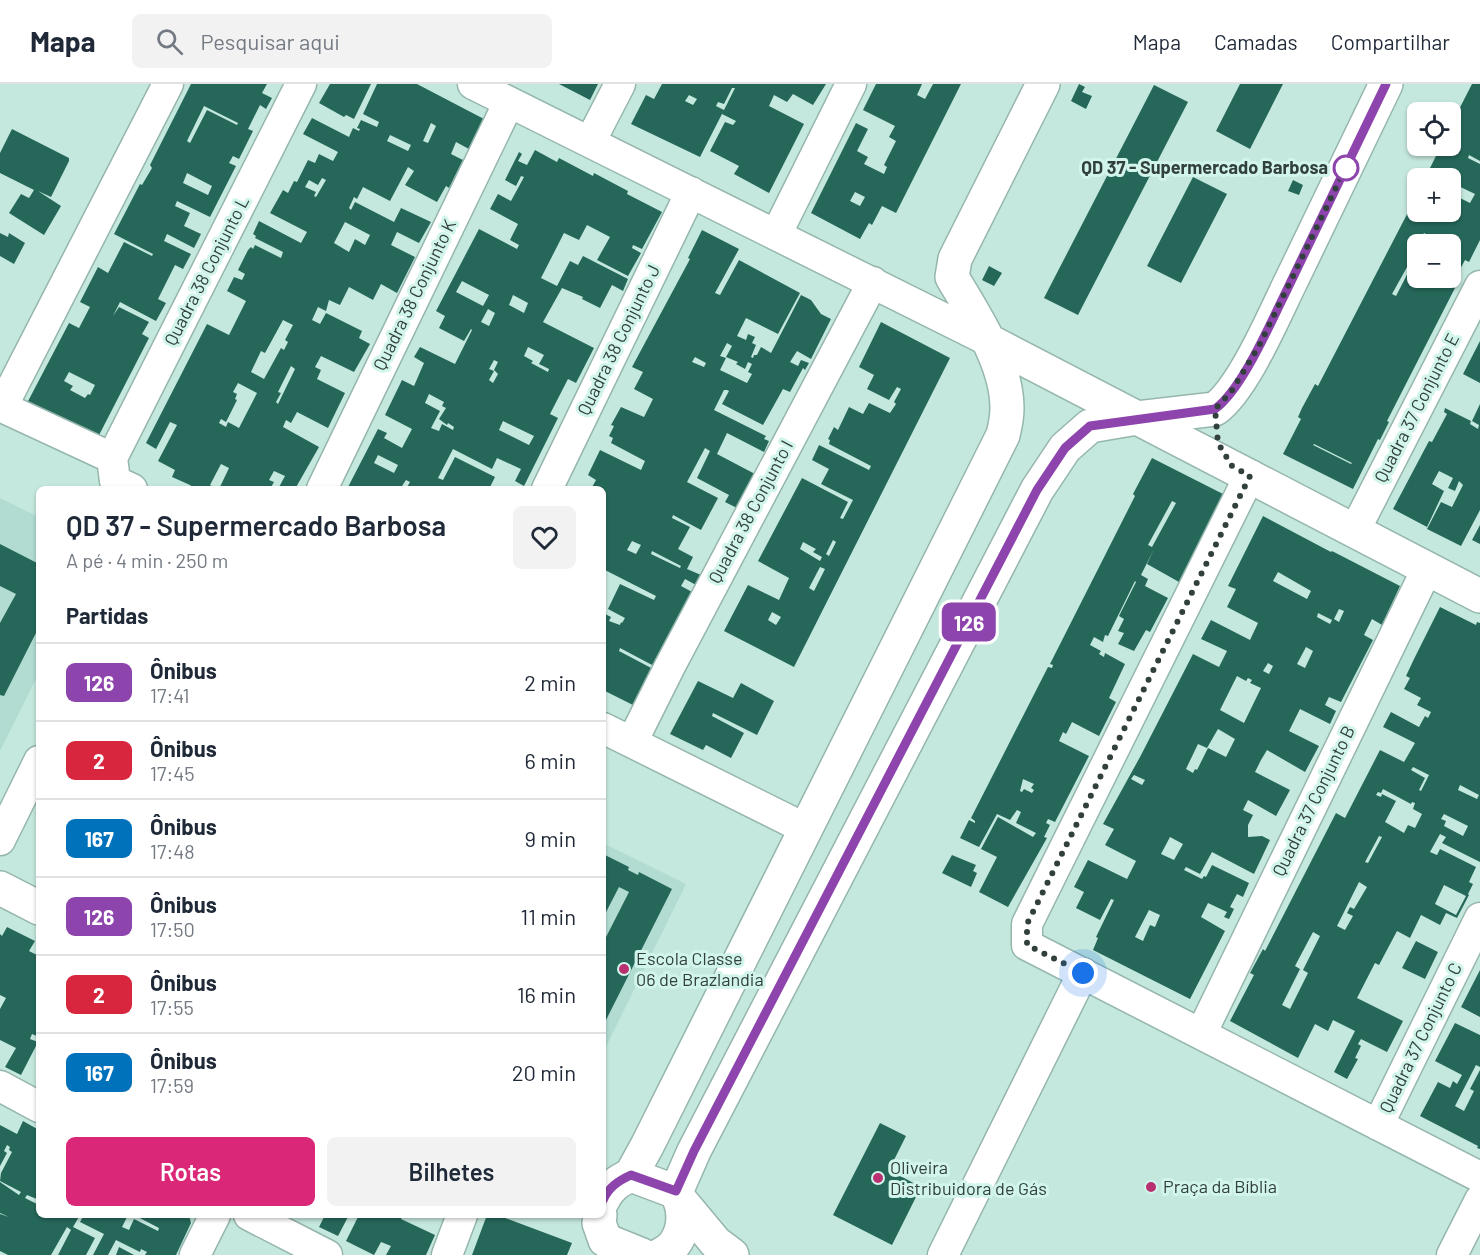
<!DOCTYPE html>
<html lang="pt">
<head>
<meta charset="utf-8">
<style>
  :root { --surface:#fff; --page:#f2f2f3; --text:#1f2937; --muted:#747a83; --line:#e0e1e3; --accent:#db2777 }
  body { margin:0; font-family:Barlow,sans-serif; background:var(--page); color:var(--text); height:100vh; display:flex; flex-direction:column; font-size:22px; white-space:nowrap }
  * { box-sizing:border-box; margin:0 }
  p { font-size:20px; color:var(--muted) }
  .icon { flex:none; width:33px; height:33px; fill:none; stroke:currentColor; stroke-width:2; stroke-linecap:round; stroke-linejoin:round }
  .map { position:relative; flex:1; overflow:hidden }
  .side { position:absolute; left:36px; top:402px; width:570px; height:732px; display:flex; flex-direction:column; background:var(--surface); border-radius:9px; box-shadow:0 2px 4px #0004 }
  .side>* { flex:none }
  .badge { padding:0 12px; border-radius:9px; font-size:21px; line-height:39px }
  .fabs { position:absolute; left:1407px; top:18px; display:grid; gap:12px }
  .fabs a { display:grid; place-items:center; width:54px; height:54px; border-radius:9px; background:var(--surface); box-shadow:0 2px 4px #0004; font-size:30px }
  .you { position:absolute; width:30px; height:30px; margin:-15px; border:4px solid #fff; border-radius:50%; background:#1a73e8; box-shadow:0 0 0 9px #1a73e833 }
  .map>.badge { position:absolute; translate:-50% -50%; box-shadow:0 0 0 3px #fff }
  h2 { padding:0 30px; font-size:22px; line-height:54px }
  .round { display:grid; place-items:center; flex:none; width:63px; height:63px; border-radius:9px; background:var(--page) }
  .head { display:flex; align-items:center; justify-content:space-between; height:102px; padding:0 30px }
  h1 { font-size:28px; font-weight:600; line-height:45px }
  .primary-button { display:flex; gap:12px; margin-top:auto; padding:12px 30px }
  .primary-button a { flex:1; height:69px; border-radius:9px; background:var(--accent); color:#fff; font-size:24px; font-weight:600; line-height:69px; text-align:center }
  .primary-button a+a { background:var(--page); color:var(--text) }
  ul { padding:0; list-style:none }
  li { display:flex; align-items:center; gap:18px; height:78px; padding:0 30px; border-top:2px solid var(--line) }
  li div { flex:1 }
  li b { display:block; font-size:22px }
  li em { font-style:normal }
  li .badge { min-width:66px; font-weight:700; text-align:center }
  header { display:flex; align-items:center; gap:36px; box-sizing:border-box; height:84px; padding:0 30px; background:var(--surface); border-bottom:2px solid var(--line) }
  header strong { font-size:28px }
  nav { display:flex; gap:33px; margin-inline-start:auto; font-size:21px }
  .search { width:420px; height:54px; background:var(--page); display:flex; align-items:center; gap:15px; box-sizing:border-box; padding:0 21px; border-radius:9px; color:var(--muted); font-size:22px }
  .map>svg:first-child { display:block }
</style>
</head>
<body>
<header>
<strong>Mapa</strong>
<div class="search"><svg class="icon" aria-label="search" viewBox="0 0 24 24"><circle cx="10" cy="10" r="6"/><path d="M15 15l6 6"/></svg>Pesquisar aqui</div>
<nav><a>Mapa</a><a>Camadas</a><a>Compartilhar</a></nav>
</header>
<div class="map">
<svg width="1480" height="1171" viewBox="0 0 1480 1171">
  <rect width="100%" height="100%" fill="#c5e8de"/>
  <path fill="#b2dcd1" d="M0,414L39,433V589L0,667Z
    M603,759L686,800L603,969Z"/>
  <path fill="#25685a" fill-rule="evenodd" d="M191,0H267L262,9L272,14L266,25L260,21L248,45L253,47L239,75L233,72L229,79L236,82L210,133L177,117L175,122L190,129L184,142L201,150L194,164L167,150L164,157L191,170L183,185L175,181L158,215L166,219L156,237L120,218L113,232L119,223L149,238L142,250L149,254L96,357L26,321L69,239L79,244L90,223L80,218L98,183L108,189L124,158L152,172L153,170L114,150L140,100L142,101L152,84L150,81ZM204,22L238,39L237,41L207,26L190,59L187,57ZM187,89L212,102L208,111L183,99ZM69,288L95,301L90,311L88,310L85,314L70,306L73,302L64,297Z
    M330,0H371L354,35L346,31L344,33L319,19Z
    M377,0H417L484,35L469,65L456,58L451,70L463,76L449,104L446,102L437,118L405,101L414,87L408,83L390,117L363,103L357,115L354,113L349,124L351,126L355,118L394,138L401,124L431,138L419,159L397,148L391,161L415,173L397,209L381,200L373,216L349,203L340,221L329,216L326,227L318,223L312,236L320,240L326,229L362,247L359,254L370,260L354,288L321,272L315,283L321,286L317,295L345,309L328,344L297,328L291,339L286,336L283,343L319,363L295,405H278L285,392L274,387L269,396L274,398L270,405H219L229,384L221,380L210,401L216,405H195L190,401L172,393L175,386L158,377L177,341L170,338L156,365L146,359L207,240L229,251L246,217L227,207L234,193L242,196L245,190L238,186L248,166L251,163L253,165L255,161L281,174L283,168L255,154L256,152L253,150L259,137L301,159L307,148L270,129L283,106L288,109L294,97L297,98L308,76L315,79L319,70L333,77L338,68L303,50L312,34L349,53L353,44L359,47L360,45L357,44L361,36L377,43L379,38L363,30ZM431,39L436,42L428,59L423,57ZM390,51L411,61L408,67L387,57ZM322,94L326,96L316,113L314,112L316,108L305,103L309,96L318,101ZM345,138L370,151L365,161L355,155L349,168L334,159ZM283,236L293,241L285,256L288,258L284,266L281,264L264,295L251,288L261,267L265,269ZM291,282L295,285L278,320L276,318L281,309L278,308ZM238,299L257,309L239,344L228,338L226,343L219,339L221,335L226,338L237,316L235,315L237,310L233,308Z
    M559,0H598L590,16Z
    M662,0H826L813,21L793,10L787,18L774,11L769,22L804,40L769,109L734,90L739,82L710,67L725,38L733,41L736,37L722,30L735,4H732L724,20L718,18L716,22L724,26L700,73L631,40L646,11L654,15ZM689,11L697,15L693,21L685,17Z
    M876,0H922L917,11L925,15L933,0H961L896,129L882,122L872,141L869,139L860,155L811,129L856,39L868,45L857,67L868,73L864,80L884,90L887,83L884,81L896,57L889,53L895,42L863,26ZM855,108L865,113L860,122L850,117Z
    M1079,0L1085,3L1082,8L1092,12L1086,25L1071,17Z
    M1240,0H1283L1250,65L1216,47Z
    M1472,0H1480V77L1469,71L1468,74L1480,80V156L1469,178L1465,176L1458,189L1450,186V160H1427L1431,153L1424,149L1417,161L1418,180L1411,176L1392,210L1396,212L1412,181L1418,184V194H1436L1455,204L1387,337L1389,338L1380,356L1378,355L1353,405L1283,370L1301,335L1298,333L1302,324L1315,300L1318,302L1418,109V128H1450V109L1470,119L1475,110L1450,98V94H1430L1426,92L1441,62H1450V43ZM1314,360L1352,379L1351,380L1313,361Z
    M1154,1L1188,18L1078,231L1044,214Z
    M12,45L69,74V77L51,113L38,107L61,122L44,151L9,129L21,110L29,114L34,106L0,89V69Z
    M535,66L557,78L559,74L593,92L594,89L628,107L627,110L662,128L642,165L633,161L632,164L641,169L628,192L597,176L610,153L587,141L579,156L564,149L541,194L557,202L570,177L578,181L583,172L628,195L623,207L612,201L600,224L582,215L583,213L562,204L543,238L594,264L576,299L568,295L550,330L558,334L524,402L515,397L521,385L497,374L492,385L453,365L438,394L443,396L455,373L495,393L489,405H406L410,398L406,396L400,405H347L378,345L387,349L384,354L402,364L412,345L385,331L402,296L414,302L424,279L414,273L420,263L455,280L472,246L471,245L464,257L439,244L445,232L436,227L479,145L517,165L519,161L510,156L518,140L490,125L498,110L511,117L524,93L521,92L516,102L505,96L519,68L522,70L518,77L527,81ZM462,197L489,211L483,222L456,208ZM513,211L528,219L524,229L509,221ZM488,225L495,229L489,242L481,238ZM528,263L544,271L539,280L549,285L548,288L531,279L533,277L524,272ZM494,276L498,278L494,286L498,290L493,299L489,296L494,287L489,285ZM429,310L444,318L442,322L446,324L439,335L447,341L448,339L454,343L453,346L442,340L439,347L431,344L440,327L425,319ZM503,337L534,352L529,361L499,346ZM378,371L398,381L394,389L374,379Z
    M1193,93L1227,110L1181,199L1147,182Z
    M1293,96L1303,101L1299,111L1288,107Z
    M702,146L739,165L715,209L720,211L739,176L800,209L778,250L746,234L737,252L746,256L748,250L755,253L752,259L756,261L751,273L753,274L754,271H757L761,263L771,269L801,211L811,216L821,230L831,235L811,275L797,267L790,278L798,282L801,276L809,279L805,286L803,284L790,308L783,305L763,341L722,320L729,307L727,306H724L714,326L766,352L764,355L769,357L764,368L727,349L717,370L755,390L737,424L725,418L729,411L697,394L710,367L705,364L687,398L718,414L701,446L673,431L672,434L690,443L678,465L693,473L687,485L701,491L696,501L685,495L681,502L694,509L654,582L620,564L619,567L655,586L635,622L603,606V529L611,533L609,537L620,541L621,538L622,539L625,534L608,525L620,500L654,516L656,512L603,485V405H591L596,396L588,391L600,366L641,386L645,377L611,359L613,354L609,352L614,342L611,341L621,323L644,333L653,315L634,305L643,288L632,283L690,175L688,174ZM727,259L732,262L726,273L738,278L736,280L745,285L748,278L752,280L748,288L752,290L747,299L720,286L726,274L720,272ZM695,273L706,279L704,283L692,278ZM632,457L641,461L636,470L627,466ZM652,467L681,482L680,484L651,470Z
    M0,149L8,153L9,149L25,159L14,180L0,172Z
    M989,182L1002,189L994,202L982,196Z
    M881,238L950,274L794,583L724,547L748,501L779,516L789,494L758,477L802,394L848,418L840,434L843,435L853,416L821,400L829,385L812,376L819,361L869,386L871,382L829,360L830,356L828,355L834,343L838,346L849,323L863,330L869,319L890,329L896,320L894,318L901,305L897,303L889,316L867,305L874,291L859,283ZM833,456L836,458L829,472L826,470ZM803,458L816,465L813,468L822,473L820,477L800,465ZM820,483L825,485L814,507L809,504ZM772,528L781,533L776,541L768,536Z
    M1480,257V299L1463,290Z
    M1480,320V426L1461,462L1427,445L1441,418L1452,423L1463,401L1459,397L1455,407L1448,404L1453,394L1439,387L1432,400L1444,407L1427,443L1393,425L1429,357L1432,358L1447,330L1444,328L1445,324L1471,337L1470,340L1478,345L1479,341L1472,337Z
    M1152,374L1225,411L1179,498L1147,480L1154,465L1141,491L1148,495L1145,502L1168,514L1150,548L1146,546L1134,567L1118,560L1124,549L1118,547L1124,535L1119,532L1136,498L1135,497L1108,552L1105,551L1103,558L1094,553L1090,561L1101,567L1099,570L1104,573L1105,569L1125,580L1109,614L1116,618L1099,652L1072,638L1066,650L1063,648L1059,657L1089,672L1055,738L1048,735L1046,739L1050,741L1044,753L1047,754L1008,823L979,808L997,773L981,765L998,733L1033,753L1036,749L1016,739L1021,728L1017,726L1010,736L997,730L979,763L960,754L969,736L975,739V737L971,734L1048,583L1052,584L1053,581L1050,580L1135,412L1133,410ZM1172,417L1176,419L1152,463L1148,461ZM1023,695L1034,700L1031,704L1034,706L1032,709L1024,705L1022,708L1020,707Z
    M1263,432L1331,468L1332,467L1400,502L1382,541L1372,535L1364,551L1373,556L1341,618L1329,613L1325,621L1336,627L1330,640L1300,625L1289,647L1319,662L1305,688L1267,666L1261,676L1255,688L1290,706L1276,732L1248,716L1243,726L1253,731L1248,741V753L1262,752L1270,756L1254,790L1212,768L1200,790L1186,783L1184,786L1202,795L1204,792L1206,793L1212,781L1249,799L1243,813L1237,810L1230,823L1234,825L1229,835L1224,833L1227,828L1208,819L1201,833L1225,847L1190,915L1093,866L1098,854L1096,853L1114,816L1111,815L1100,836L1076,824L1084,808L1074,803L1088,776L1127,795L1136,777L1105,761L1114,745L1103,740L1140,673L1193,570L1219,583L1227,567L1201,555L1211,536L1250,556L1258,539L1227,523L1236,505L1228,502ZM1278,488L1311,507L1307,515L1273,497ZM1339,525L1344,527L1339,538L1334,535ZM1318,529L1332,536L1330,540L1317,533ZM1306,563L1313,567L1305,584L1297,580ZM1268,579L1273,582L1269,590L1263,587ZM1237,592L1246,597L1248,594L1252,596L1250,599L1261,604L1244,639L1220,626ZM1218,645L1235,655L1226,673L1208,664L1197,686L1195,685L1193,689L1186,685L1198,660L1207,664ZM1134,691L1145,696L1142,701L1131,695ZM1170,753L1183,760L1174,776L1161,770ZM1149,826L1160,831L1155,843L1150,841L1143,857L1135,853Z
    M1480,441V460L1472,456Z
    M0,460L39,480V543L4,612L0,611V539L16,510L0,502Z
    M1440,523L1476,541L1477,538L1480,539V778L1442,759L1446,753L1440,750L1430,768L1437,771L1440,765L1476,783L1469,798L1473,800L1468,810L1469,811L1457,834L1446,829L1440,841L1421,831L1410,854L1397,847L1379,881L1375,879L1357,914L1403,937L1387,968L1361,955L1358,960L1361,962L1355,974L1358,975L1347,995L1334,988L1355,947L1333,936L1328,947L1315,940L1298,974L1230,937L1254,891L1250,889L1263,865L1265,867L1336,729L1345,734L1380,666L1404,678L1415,659L1383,643L1391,628L1419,643L1425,632L1428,634L1431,628L1417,621L1421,614L1404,605L1410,594L1406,592L1414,575ZM1413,683L1429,691L1421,707L1419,706L1425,694L1411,686ZM1460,701L1479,711L1477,715L1458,706ZM1383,705L1411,720L1412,718L1415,719L1413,725L1422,730L1415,744L1408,741L1404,749L1385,738L1396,717L1382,710L1381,713L1376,711L1378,708L1381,709ZM1444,730L1468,742L1463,752L1444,742L1446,737L1441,735ZM1379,752L1382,753L1368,779L1365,778ZM1359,798L1367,803L1354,825L1350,823L1347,829L1353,832L1345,846L1337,842ZM1444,801L1466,812L1456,831L1435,820ZM1313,848L1320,852L1303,886L1308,889L1290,925L1282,921L1300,885L1295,882Z
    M698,597L733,614L741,599L774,617L757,651L713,629L712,632L744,649L731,674L706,661L703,666L670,650Z
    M603,770L629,783L628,786L638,791L639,788L672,805L603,942V859L629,808L619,803L603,834Z
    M952,771L976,781L973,787L977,789L971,803L942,789Z
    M7,843L35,857L29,867L39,872V953L32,950L30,955L38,958L21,991L5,983L16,964L0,956V925L6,914L0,911V850L2,852Z
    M1416,857L1438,868L1425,895L1402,884Z
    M1480,886V933L1461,923Z
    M1455,939L1480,951V983L1476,981L1455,1022L1464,1027L1474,1007L1470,1005L1480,986V1065L1477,1064L1478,1062L1420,1032L1438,998L1450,1004L1453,997L1457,1000L1462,991L1435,977Z
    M23,1037L39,1046V1116L27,1111L25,1114L39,1121V1131H80L73,1143L95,1154L86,1171H58L71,1146L67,1143L51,1171H8L0,1167V1130L9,1133L0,1129V1098L19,1111L21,1108L0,1097L1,1089L12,1068L9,1066L10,1063L7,1061L4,1067L7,1069L0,1082V1041L17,1050Z
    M880,1039L906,1052L889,1086L921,1103L892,1161L833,1131Z
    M84,1131H128L122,1143L129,1146L134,1135L158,1147L159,1144L134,1131H189L191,1139L176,1171H145L147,1168L141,1165L140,1168L116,1156L108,1171H93L104,1150L80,1138Z
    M325,1131H349L338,1152L319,1143Z
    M359,1131H403L401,1135L435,1151L426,1171H386L391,1162L381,1158L374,1171L346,1157Z
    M487,1131H497L572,1159L567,1171H472Z
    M119,1163L134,1171H116Z"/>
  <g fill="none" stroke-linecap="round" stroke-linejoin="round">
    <g stroke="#95b6ad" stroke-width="33">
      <path id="minor" d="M473,0L989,257
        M590,58L620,0
        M776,151L851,0
        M112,374L2,323L168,0
        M112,374L301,0
        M112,374L115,397L132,405
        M1250,391L1027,840V861L1480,1093
        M322,405L509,18
        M547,405L691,108
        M1355,446L1480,202
        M603,644L806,745
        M632,658L670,582L873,198
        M0,756L39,677
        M1201,950L1427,485
        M0,1002L39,1023
        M1378,1041L1480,834
        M249,1131L327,1171
        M195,1171L215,1131
        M447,1171L462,1131
        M943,1171L1083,889
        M1452,1171L1480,1116"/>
    </g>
    <g stroke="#95b6ad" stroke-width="36">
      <path id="tertiary" d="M989,257L1480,512
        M631,1091L647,1062L1003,351C1005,343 1007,333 1007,324C1007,278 974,231 952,193L955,175L1043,0
        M676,1108L694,1067L1037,406L1065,364L1090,342L1137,334L1215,325C1244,304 1275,229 1292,195C1323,130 1355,65 1386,0"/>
    </g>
    <g stroke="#95b6ad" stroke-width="36">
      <path id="secondary" d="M0,804L39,824
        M603,1116C609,1103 618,1097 631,1091L676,1108C688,1129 685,1160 660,1171
        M681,1117L716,1159L732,1171
        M600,1131L599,1139L605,1156L642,1171"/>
    </g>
    <use href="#minor" stroke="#fff" stroke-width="30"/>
    <use href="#tertiary" stroke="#fff" stroke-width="33"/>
    <use href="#secondary" stroke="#fff" stroke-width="33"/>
  </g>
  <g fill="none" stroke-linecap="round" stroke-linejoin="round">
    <g stroke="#fff" stroke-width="14">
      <path id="line" d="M603,1116C609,1103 618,1097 631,1091L676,1107L694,1067L1037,406L1065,364L1090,342L1215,325C1242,305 1269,242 1284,212C1318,141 1352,70 1386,0"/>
    </g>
    <use href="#line" stroke="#8e44ad" stroke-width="9"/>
    <path stroke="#32403d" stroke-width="6" stroke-dasharray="0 10.8" d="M1083,889L1027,861V840L1250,392L1232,382L1218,359L1215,325L1231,308L1259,262L1347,81L1346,84"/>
  </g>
  <circle fill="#fff" stroke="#8e44ad" stroke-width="3" cx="1346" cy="84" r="12"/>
  <g fill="#b8306f" stroke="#d2f5eb" stroke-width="2">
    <circle cx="624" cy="885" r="6"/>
    <circle cx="878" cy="1094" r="6"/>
    <circle cx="1151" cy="1103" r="6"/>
  </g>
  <g text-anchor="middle" stroke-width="6" stroke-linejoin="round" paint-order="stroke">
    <g font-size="18" font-weight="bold" fill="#32403d" stroke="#d2f5eb" text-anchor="end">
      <text x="1328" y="90">QD 37 - Supermercado Barbosa</text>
    </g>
    <g font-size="18" fill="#32403d" stroke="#d2f5eb">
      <text transform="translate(207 187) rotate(-63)" y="6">Quadra 38 Conjunto L</text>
      <text transform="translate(415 211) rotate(-64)" y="6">Quadra 38 Conjunto K</text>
      <text transform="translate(619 256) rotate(-64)" y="6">Quadra 38 Conjunto J</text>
      <text transform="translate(1417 324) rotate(-63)" y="6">Quadra 37 Conjunto E</text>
      <text transform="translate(751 428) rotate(-62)" y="6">Quadra 38 Conjunto I</text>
      <text transform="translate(1314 717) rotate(-64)" y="6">Quadra 37 Conjunto B</text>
      <text transform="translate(1421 954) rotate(-64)" y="6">Quadra 37 Conjunto C</text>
    </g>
    <g font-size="18" fill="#32403d" stroke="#d2f5eb" text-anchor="start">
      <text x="636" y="881">Escola Classe<tspan x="636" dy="21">06 de Brazlandia</tspan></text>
      <text x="890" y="1090">Oliveira<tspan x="890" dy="21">Distribuidora de Gás</tspan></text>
      <text x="1163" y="1109">Praça da Bíblia</text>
    </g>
  </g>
</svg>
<div class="fabs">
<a><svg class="icon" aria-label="locate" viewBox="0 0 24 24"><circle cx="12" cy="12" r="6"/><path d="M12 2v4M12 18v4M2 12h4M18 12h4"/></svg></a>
<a>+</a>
<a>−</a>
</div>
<div class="you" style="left:1083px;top:889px"></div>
<b class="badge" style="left:969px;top:538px;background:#8e44ad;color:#fff">126</b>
<section class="side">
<div class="head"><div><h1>QD 37 - Supermercado Barbosa</h1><p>A pé · 4 min · 250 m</p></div><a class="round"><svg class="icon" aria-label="heart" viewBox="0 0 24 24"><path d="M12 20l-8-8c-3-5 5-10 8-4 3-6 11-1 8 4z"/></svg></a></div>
<h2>Partidas</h2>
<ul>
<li><span class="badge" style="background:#8e44ad;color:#fff">126</span><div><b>Ônibus</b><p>17:41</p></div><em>2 min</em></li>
<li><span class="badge" style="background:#d7263d;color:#fff">2</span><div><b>Ônibus</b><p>17:45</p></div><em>6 min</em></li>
<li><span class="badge" style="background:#0072bc;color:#fff">167</span><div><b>Ônibus</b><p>17:48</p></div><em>9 min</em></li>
<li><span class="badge" style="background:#8e44ad;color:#fff">126</span><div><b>Ônibus</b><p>17:50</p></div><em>11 min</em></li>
<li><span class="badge" style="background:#d7263d;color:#fff">2</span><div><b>Ônibus</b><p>17:55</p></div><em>16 min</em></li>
<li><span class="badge" style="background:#0072bc;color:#fff">167</span><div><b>Ônibus</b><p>17:59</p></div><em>20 min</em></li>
</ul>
<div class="primary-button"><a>Rotas</a><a>Bilhetes</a></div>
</section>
</div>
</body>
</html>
